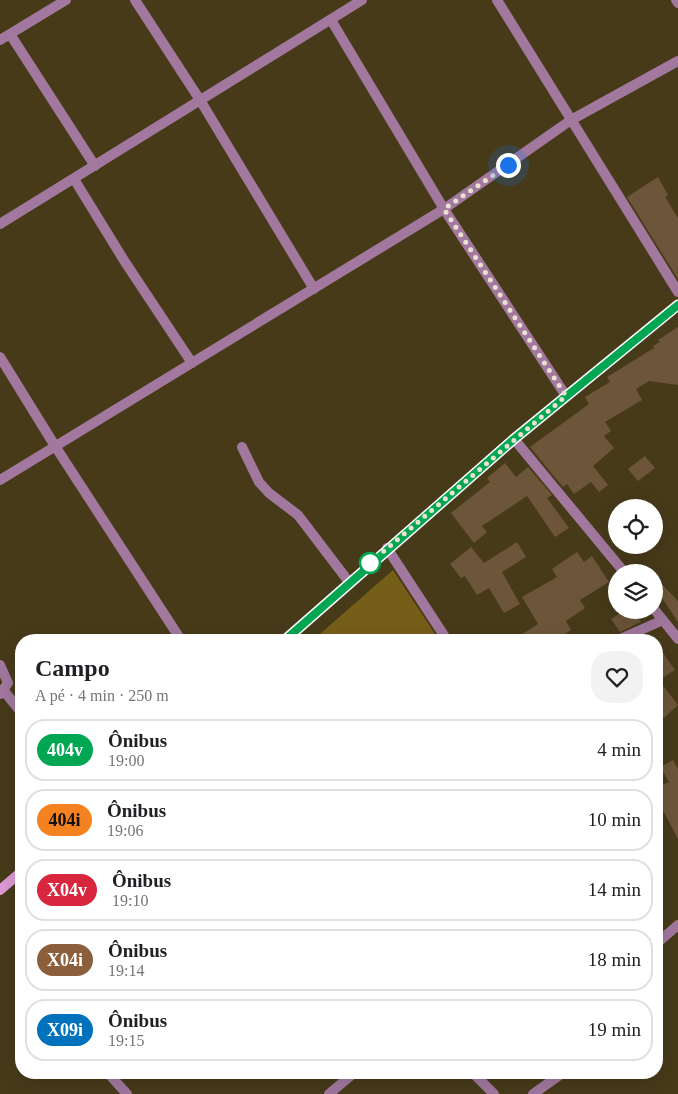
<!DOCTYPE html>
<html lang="pt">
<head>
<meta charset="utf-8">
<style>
  :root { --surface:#fff; --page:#f2f2f2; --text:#202124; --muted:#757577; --line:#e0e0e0 }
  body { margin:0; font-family:Georgia,serif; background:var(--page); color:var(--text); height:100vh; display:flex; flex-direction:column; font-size:19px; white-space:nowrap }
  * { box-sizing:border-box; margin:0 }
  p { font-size:16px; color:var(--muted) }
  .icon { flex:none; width:28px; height:28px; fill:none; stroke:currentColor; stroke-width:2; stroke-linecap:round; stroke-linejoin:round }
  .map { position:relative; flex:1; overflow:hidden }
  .drawer { position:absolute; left:15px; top:634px; width:648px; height:445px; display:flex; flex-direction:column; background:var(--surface); border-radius:20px; box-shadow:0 5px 20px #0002 }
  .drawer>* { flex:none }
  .badge { padding:0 10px; border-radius:16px; font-size:18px; line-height:32px }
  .fabs { position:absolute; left:608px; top:499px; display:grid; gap:10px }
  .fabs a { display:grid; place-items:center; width:55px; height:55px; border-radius:50%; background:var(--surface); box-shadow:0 5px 20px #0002; font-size:25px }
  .you { position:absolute; width:25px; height:25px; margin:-12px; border:4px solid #fff; border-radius:50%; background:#1a73e8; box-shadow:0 0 0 8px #1a73e833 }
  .map>.badge { position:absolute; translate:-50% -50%; box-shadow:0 0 0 2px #fff }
  .round { display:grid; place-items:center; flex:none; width:52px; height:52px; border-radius:20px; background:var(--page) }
  .summary { display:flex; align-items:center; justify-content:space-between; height:85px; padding:0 20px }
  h1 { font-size:24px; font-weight:600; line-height:38px }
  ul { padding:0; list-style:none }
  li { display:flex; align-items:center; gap:15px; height:62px; margin:0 10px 8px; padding:0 10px; border:2px solid var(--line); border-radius:20px }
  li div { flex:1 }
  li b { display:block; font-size:19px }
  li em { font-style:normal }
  li .badge { min-width:55px; font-weight:700; text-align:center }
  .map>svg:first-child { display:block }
</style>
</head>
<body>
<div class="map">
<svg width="678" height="1094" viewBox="0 0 678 1094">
  <rect width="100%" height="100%" fill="#463a19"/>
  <path fill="#755e18" d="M393,570L439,640H313Z"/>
  <path fill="#6d5539" d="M658,177L668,195L665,197L678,218V279L627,197Z
    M678,327V385L649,381L636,389L642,400L605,422L611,431L604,436L614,448L593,466L608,485L599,492L591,482L574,494L567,484L563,487L530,447L589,404L585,397L610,382L607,377L654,348L653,346L660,342L658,340Z
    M645,456L655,468L638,481L628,469Z
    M505,463L516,477L528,467L552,495L547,498L569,528L555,537L527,496L482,526L487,532L474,543L451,513L490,482L487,478Z
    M517,542L526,557L502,572L520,604L504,613L489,588L477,595L465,576L461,578L450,564L471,547L484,563Z
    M577,552L584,562L592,556L609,582L580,600L585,608L566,621L571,630L556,640H513L538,624L522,597L557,577L552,569Z
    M656,578L678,601V622L654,586Z
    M625,610H633L641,622L620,632L611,619Z
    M649,634L653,640H635Z
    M656,643L675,670L659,680L678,705L664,718L656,708Z
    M673,760L678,769V839L656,797V787L669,782L660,767Z"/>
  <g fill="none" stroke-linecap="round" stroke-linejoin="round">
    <path stroke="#a2789e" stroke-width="10" d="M135,0L200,100L314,289
      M497,0L678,292
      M676,0L678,3
      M331,20L444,209L566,396
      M10,34L95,166
      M0,40L66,0
      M74,179L125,262L192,363
      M0,224L362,0
      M0,357L55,446L181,640
      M514,439L624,572
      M242,447L259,482L269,493L298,515L349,582
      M0,480L444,209L571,120L678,61
      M387,548L447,640
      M654,609L678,639
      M618,640L663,620
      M0,665L8,683L0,694
      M4,691L21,712
      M656,944L678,925
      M107,1072L127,1094
      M472,1072L494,1094
      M329,1094L355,1072
      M533,1094L564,1072"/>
    <path stroke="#dc99d7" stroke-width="10" d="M285,640L514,439L678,305
      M0,890L21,872"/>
  </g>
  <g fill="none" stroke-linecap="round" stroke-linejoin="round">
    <g stroke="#fff" stroke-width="11">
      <path id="line" d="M285,640L514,439L678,305"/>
    </g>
    <use href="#line" stroke="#00a651" stroke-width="8"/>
    <path stroke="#eae2d0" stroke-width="5" stroke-dasharray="0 9" d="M370,563L566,396L444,209L508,165"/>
  </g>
  <circle fill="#fff" stroke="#00a651" stroke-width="2.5" cx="370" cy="563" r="10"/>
</svg>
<div class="fabs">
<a><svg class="icon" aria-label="locate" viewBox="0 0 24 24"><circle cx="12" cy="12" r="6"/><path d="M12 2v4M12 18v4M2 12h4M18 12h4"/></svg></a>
<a><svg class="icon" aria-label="layers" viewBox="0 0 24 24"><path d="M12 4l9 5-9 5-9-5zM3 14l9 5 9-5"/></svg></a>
</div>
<div class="you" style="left:508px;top:165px"></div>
<section class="drawer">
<div class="summary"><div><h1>Campo</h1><p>A pé · 4 min · 250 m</p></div><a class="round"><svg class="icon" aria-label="heart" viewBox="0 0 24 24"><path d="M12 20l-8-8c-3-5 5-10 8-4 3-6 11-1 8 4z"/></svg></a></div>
<ul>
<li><span class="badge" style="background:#00a651;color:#fff">404v</span><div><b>Ônibus</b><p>19:00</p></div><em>4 min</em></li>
<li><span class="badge" style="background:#f58220;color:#111">404i</span><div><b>Ônibus</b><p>19:06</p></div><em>10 min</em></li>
<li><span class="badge" style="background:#d7263d;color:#fff">X04v</span><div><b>Ônibus</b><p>19:10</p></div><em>14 min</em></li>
<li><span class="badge" style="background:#8b5e3c;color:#fff">X04i</span><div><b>Ônibus</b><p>19:14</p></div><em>18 min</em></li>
<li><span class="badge" style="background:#0072bc;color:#fff">X09i</span><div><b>Ônibus</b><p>19:15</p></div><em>19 min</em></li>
</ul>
</section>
</div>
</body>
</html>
